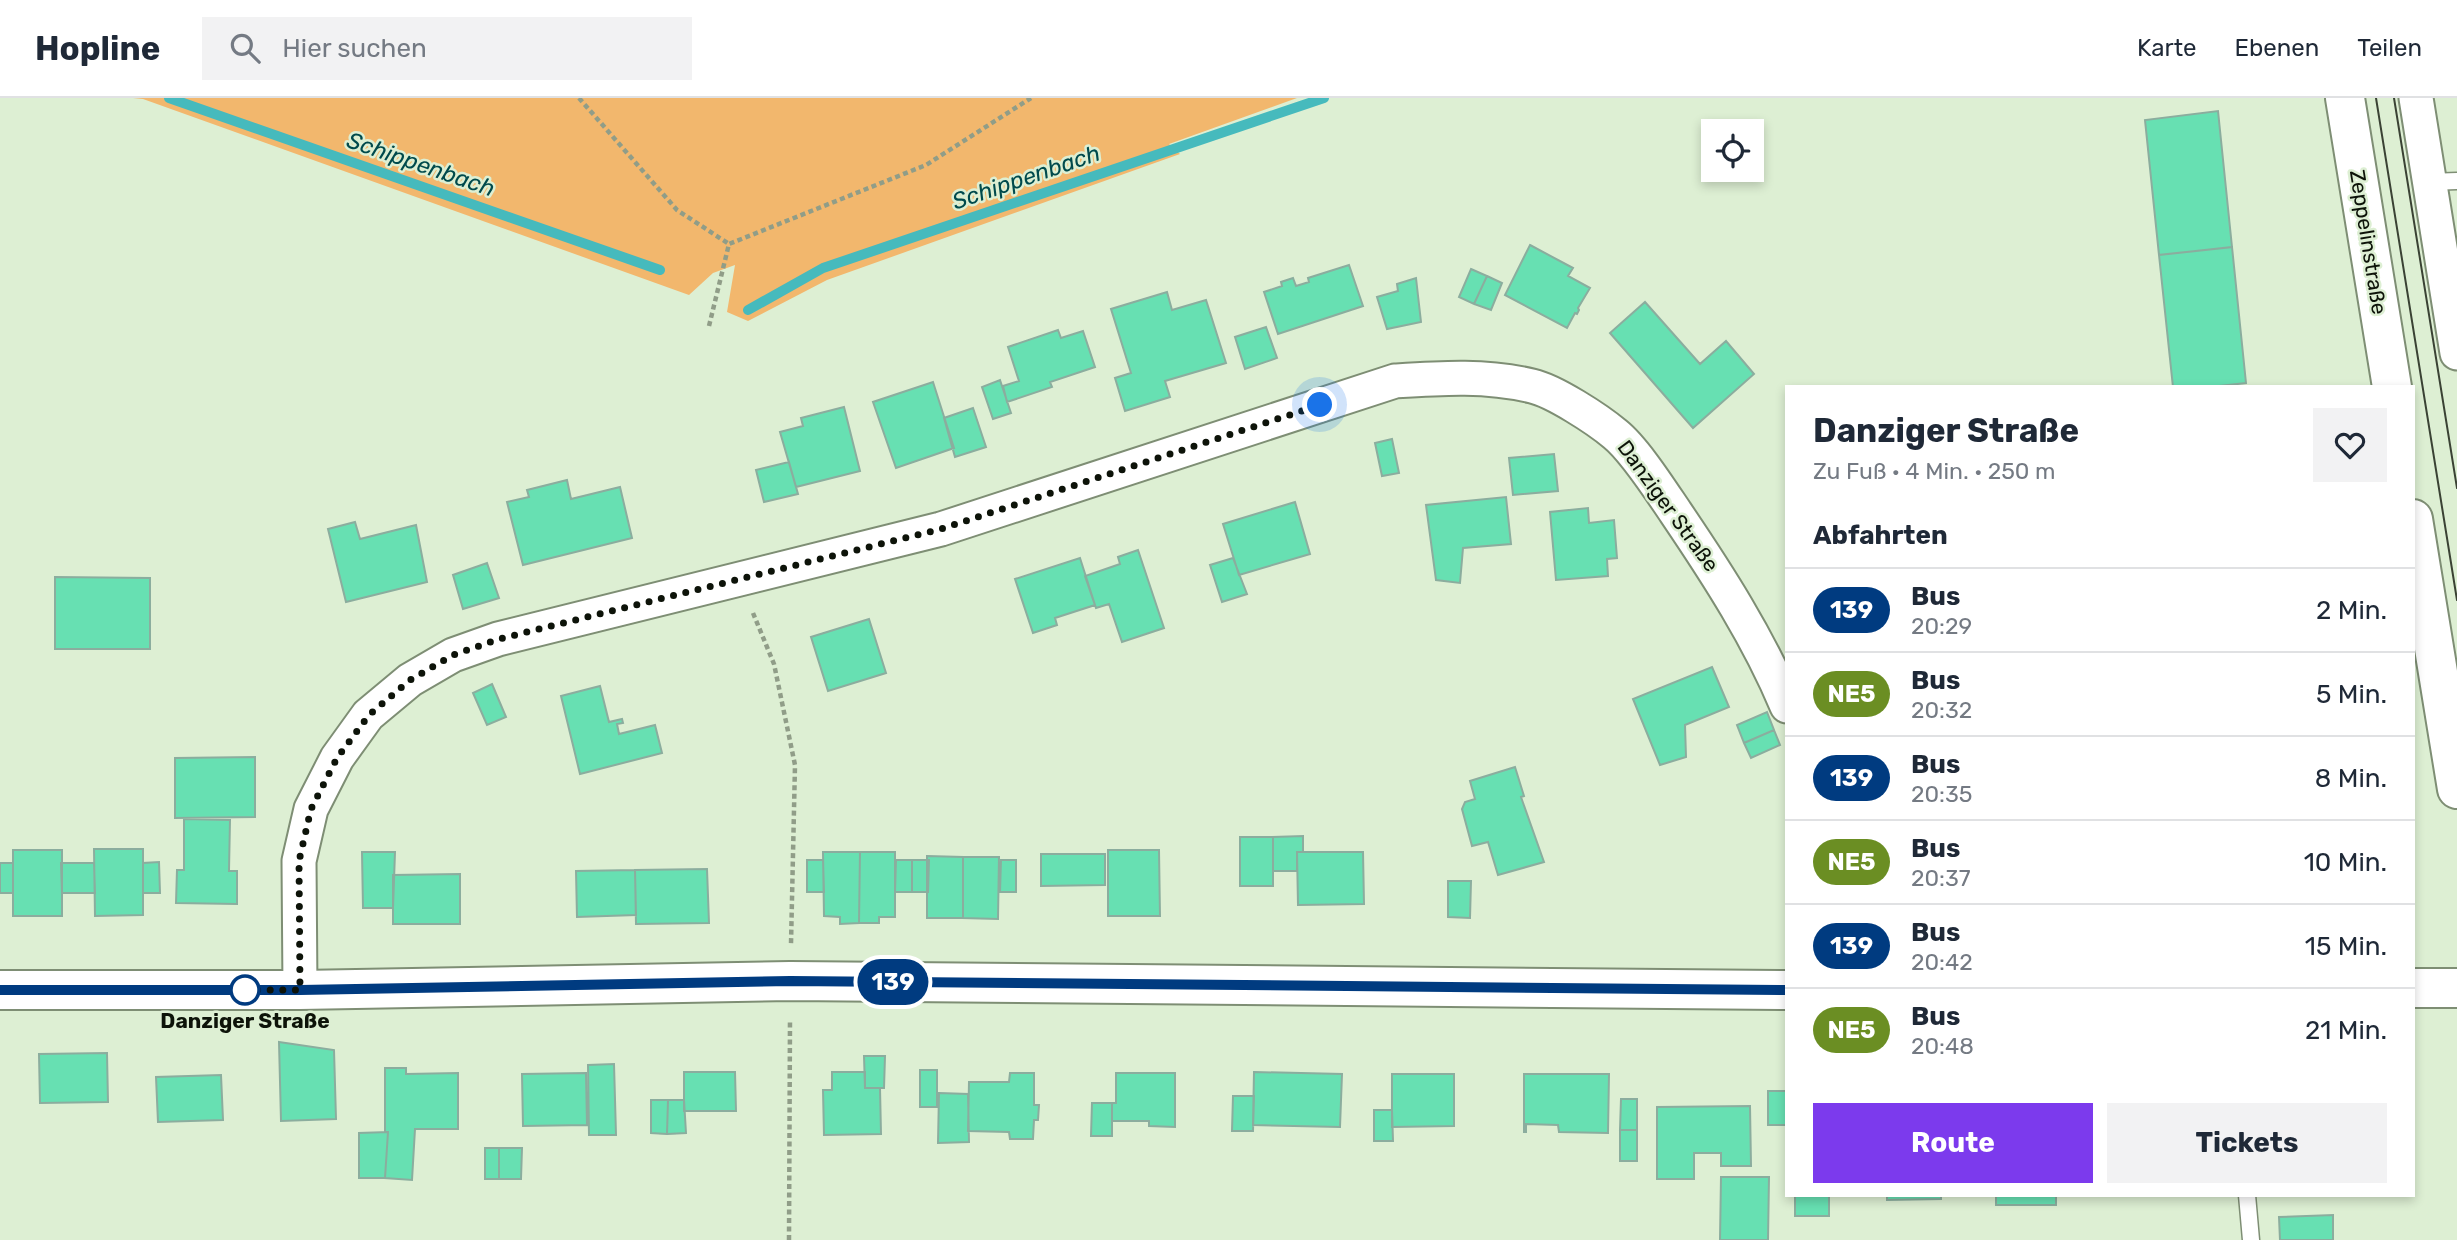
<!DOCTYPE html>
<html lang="de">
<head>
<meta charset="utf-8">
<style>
  :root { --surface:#fff; --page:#f2f2f3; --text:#1f2937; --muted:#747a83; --line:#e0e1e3; --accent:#7c3aed }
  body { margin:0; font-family:Rubik,sans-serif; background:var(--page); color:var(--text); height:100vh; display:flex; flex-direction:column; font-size:26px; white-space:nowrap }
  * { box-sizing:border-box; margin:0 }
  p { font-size:23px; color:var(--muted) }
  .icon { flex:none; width:38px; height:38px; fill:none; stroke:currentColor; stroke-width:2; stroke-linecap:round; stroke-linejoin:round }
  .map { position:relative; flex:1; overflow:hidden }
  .side { position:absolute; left:1785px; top:287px; width:630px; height:812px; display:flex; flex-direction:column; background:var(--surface); border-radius:0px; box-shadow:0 4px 10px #0003 }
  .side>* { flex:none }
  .badge { padding:0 14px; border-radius:23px; font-size:24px; line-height:46px }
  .tools { position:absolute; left:1701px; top:21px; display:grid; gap:14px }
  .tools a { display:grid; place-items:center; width:63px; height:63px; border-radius:0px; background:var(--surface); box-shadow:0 4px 10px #0003; font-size:35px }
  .you { position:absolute; width:35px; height:35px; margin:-18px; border:5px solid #fff; border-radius:50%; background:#1a73e8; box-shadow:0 0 0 10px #1a73e833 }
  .map>.badge { position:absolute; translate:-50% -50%; box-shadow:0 0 0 4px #fff }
  h2 { padding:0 28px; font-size:26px; line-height:63px }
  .round { display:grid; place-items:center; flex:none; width:74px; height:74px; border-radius:0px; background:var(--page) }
  .overview { display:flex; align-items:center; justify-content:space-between; height:119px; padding:0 28px }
  h1 { font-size:33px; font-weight:700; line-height:52px }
  .primary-button { display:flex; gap:14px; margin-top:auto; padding:14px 28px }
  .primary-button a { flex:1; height:80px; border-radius:0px; background:var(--accent); color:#fff; font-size:28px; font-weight:700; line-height:80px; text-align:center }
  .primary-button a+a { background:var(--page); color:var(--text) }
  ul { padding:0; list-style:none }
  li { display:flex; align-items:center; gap:21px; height:84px; padding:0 28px; border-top:2px solid var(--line) }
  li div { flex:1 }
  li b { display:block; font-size:26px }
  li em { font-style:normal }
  li .badge { min-width:77px; font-weight:700; text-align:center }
  header { display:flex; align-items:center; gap:42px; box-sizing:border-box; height:98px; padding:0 35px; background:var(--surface); border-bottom:2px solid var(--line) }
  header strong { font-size:33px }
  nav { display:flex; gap:38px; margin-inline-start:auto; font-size:24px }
  .search { width:490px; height:63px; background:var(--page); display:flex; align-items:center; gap:18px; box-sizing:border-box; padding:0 24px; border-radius:0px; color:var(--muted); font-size:26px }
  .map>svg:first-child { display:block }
</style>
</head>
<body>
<header>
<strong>Hopline</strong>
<div class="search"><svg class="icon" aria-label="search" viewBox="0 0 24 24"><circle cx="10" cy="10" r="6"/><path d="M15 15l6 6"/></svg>Hier suchen</div>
<nav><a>Karte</a><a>Ebenen</a><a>Teilen</a></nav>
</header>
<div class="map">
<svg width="2457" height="1142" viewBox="0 0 2457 1142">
  <rect width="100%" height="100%" fill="#ddefd3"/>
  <path fill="#f2b76d" d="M133,0H1297L1169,46L1180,56L827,182L748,223L727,214L735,167L713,175L689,197L143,1Z"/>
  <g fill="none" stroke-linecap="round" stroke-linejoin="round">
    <path stroke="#46babd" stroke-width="10" d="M169,0L660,172
      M748,212L823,170L1324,0"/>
  </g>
  <path fill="#67e0b2" stroke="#8bad9e" stroke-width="2" d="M2218,13L2232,149L2159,157L2145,22Z
    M1530,147L1573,170L1568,178L1590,190L1578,210L1579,212L1577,216L1575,215L1567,230L1505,197Z
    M2232,149L2246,285L2210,289H2173L2159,157Z
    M1349,167L1363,208L1278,236L1264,194L1282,188L1281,184L1293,180L1296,188L1309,184L1308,180Z
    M1471,171L1487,178L1474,206L1459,199Z
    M1487,178L1502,185L1491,212L1474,206Z
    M1416,180L1421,224L1387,231L1377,199L1398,193L1397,186Z
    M1167,194L1172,212L1206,202L1226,265L1165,283L1170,299L1125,313L1115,280L1131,275L1111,211Z
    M1645,204L1700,266L1726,243L1754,276L1693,330L1610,235Z
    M1266,229L1277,260L1245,271L1235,239Z
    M1058,232L1061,240L1083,233L1095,269L1050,284L1052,289L1007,304L1003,288L1019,283L1008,249Z
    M1000,282L1011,315L993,321L982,289Z
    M933,284L954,350L896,370L873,304Z
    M844,309L860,373L796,389L780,334L803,328L801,320Z
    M973,310L986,349L955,359L944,320Z
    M1392,341L1399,375L1382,378L1375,345Z
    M1554,356L1558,393L1513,397L1509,360Z
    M789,364L798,396L764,404L756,372Z
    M567,382L571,401L620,389L632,440L523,467L507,404L529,399L527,392Z
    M1506,399L1511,446L1463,450L1460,485L1436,482L1426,407Z
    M1295,404L1310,456L1239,477L1223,426Z
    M1588,410L1589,425L1614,422L1617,460L1607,461L1608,478L1556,482L1550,414Z
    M355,424L360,441L416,427L427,484L346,504L328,431Z
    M1138,452L1164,530L1122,544L1109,506L1096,510L1085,478L1120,466L1118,459Z
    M1080,460L1095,507L1055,520L1057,527L1033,535L1015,481Z
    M1233,460L1247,496L1222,504L1210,467Z
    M487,465L499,500L463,511L453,477Z
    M55,479L150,480V551H55Z
    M869,521L886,575L828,593L811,539Z
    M1712,569L1729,609L1685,627L1686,659L1660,667L1633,601Z
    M492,586L506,619L487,627L473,595Z
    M600,588L609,624L622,621L623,625L617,626L619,636L655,627L662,655L580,676L561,598Z
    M1767,614L1774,632L1744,645L1737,627Z
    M1774,632L1780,647L1751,660L1744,645Z
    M255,659V719L175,720V660Z
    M1515,669L1524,698L1521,699L1544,764L1498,777L1488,744L1472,748L1462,711L1465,704L1475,701L1470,683Z
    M184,721L230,722L229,773H237V806L176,805L177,772H184Z
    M1303,738V754H1297V773H1273V739Z
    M1240,739H1273V788H1240Z
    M94,751H143V817L95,818Z
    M13,752H62V818H13Z
    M1108,752H1159L1160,818H1108Z
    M362,754H395L393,810H363Z
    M823,754H860L859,825L840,826V819L824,818Z
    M860,754H895V819H879V825H859Z
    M1297,754H1363L1364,806L1298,807Z
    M1041,756H1105V787L1041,788Z
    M927,758L963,759V820H927Z
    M963,759H999L998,821L963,820Z
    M807,762H823L824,794H807Z
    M896,762H912V794H895Z
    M912,762H929L928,794H912Z
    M1001,762H1016V794H1000Z
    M159,764L160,795H143V765Z
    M0,765H13V795H0Z
    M61,765H94L95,795H62Z
    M707,771L709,825L636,826L635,772Z
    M635,772L636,817L577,819L576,773Z
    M460,776V826H393V777Z
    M1448,783H1471L1470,820L1448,819Z
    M279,944L334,952L336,1021L281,1023Z
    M107,955L108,1004L40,1005L39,956Z
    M864,958H885L884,990H865Z
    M614,966L616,1037H589L588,967Z
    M385,970H406V976L458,975V1031H415L412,1082L385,1080L388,1034H385Z
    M920,972H937V1009H920Z
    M684,974H735L736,1013H684Z
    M832,974H865V990H880L881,1036L824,1037L823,992H832Z
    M1254,974L1342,976L1340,1029L1253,1027Z
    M586,975L587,1027L523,1028L522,976Z
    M1010,975H1034V1007H1039L1038,1022H1034L1033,1041H1010L1009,1034L968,1033L969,984H1009Z
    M1116,975H1175V1029L1149,1028V1023H1112V1005H1116Z
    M1392,976H1454V1028L1392,1029Z
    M1524,976H1609L1608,1035L1559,1034L1558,1027L1526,1026V1034H1524Z
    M221,977L223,1022L158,1024L156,979Z
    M1768,993H1787V1027H1768Z
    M939,995L968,996L969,1044L938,1045Z
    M1233,998H1254L1253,1033H1232Z
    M1621,1001H1637V1032H1620Z
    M651,1002H668L667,1036L651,1035Z
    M668,1002H684L686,1035L667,1036Z
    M1092,1005H1112V1038H1091Z
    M1750,1008L1751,1068H1721V1055H1694V1081H1657V1009Z
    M1374,1012H1392L1393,1043H1374Z
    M1620,1032H1637V1063H1620Z
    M388,1034L385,1080H359V1035Z
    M485,1050H499V1081H485Z
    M499,1050H522L521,1081H499Z
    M1721,1079H1769L1768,1142H1720Z
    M1795,1097H1829V1118H1795Z
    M1887,1097H1941V1101L1887,1102Z
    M1996,1097H2056V1107H1996Z
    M2333,1117V1142H2280L2279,1119Z"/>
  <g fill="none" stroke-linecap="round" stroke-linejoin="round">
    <g stroke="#7e8e74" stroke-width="19">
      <path id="service" d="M2429,84L2457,83
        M2247,1097L2251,1142"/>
    </g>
    <g stroke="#7e8e74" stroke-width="37">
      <path id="minor" d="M2416,0L2457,255
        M300,892L299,763L311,711L337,660L368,617L410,582L453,557L498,541L941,431L1395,283C1442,280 1486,277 1532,288C1554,293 1597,321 1615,336C1635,352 1661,393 1676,415C1718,477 1758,539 1787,608"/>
    </g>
    <g stroke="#7e8e74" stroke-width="42">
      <path id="tertiary" d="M2413,890H2457
        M0,892H300L790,883L1787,892"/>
    </g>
    <g stroke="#7e8e74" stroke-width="42">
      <path id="secondary" d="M2345,0L2392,289
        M2413,421L2457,691"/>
    </g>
    <path stroke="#909d88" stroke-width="4.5" stroke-dasharray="5 3.5" stroke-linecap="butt" d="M579,0L677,112L729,146
      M709,228L729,146L926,67L1031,0
      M753,515L774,566L795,667L791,846
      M789,1142L790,921"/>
    <use href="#service" stroke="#fff" stroke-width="16"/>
    <use href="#minor" stroke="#fff" stroke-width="33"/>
    <use href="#tertiary" stroke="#fff" stroke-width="38"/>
    <use href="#secondary" stroke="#fff" stroke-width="38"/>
    <path stroke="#3a4234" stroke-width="2" d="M2376,0L2457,502
      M2394,0L2457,390"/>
  </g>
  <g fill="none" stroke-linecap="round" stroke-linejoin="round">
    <g stroke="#fff" stroke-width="16">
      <path id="line" d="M0,892H300L790,883L1787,892"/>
    </g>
    <use href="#line" stroke="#003b80" stroke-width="10"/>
    <path stroke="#0d1309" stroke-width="7" stroke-dasharray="0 12.6" d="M245,892H300L299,763L311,711L337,660L369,617L410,582L453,557L499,541L941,431L1320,307"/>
  </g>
  <circle fill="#fff" stroke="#003b80" stroke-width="3.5" cx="245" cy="892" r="14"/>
  <g text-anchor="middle" stroke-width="5" stroke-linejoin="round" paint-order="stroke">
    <g font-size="21" fill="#0d1309" stroke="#ddefd3">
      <text transform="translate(2368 144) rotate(81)" y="7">Zeppelinstraße</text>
      <text transform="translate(1668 408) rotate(54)" y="7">Danziger Straße</text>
    </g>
    <g font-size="21" font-weight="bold" fill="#0d1309" stroke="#ddefd3">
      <text x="245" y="930">Danziger Straße</text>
    </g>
    <g font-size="23" font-style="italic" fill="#004a4c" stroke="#ddefd3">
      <text transform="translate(421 66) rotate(19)" y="8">Schippenbach</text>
      <text transform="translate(1026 79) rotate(-19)" y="8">Schippenbach</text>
    </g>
  </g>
</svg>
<div class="tools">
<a><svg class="icon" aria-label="locate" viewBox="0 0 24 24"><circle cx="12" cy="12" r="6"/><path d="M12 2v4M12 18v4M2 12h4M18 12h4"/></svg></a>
</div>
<div class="you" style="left:1320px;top:307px"></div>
<b class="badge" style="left:893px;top:884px;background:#003b80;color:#fff">139</b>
<section class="side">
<div class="overview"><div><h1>Danziger Straße</h1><p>Zu Fuß · 4 Min. · 250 m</p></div><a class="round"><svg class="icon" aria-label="heart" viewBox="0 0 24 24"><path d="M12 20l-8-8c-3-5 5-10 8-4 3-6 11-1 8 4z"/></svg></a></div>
<h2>Abfahrten</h2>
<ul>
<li><span class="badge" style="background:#003b80;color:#fff">139</span><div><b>Bus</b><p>20:29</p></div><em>2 Min.</em></li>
<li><span class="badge" style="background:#6b8e23;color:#fff">NE5</span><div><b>Bus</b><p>20:32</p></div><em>5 Min.</em></li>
<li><span class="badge" style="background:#003b80;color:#fff">139</span><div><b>Bus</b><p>20:35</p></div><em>8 Min.</em></li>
<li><span class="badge" style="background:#6b8e23;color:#fff">NE5</span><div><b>Bus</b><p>20:37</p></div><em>10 Min.</em></li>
<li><span class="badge" style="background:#003b80;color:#fff">139</span><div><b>Bus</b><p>20:42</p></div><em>15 Min.</em></li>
<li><span class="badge" style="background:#6b8e23;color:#fff">NE5</span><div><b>Bus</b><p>20:48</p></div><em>21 Min.</em></li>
</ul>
<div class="primary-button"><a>Route</a><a>Tickets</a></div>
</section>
</div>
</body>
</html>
